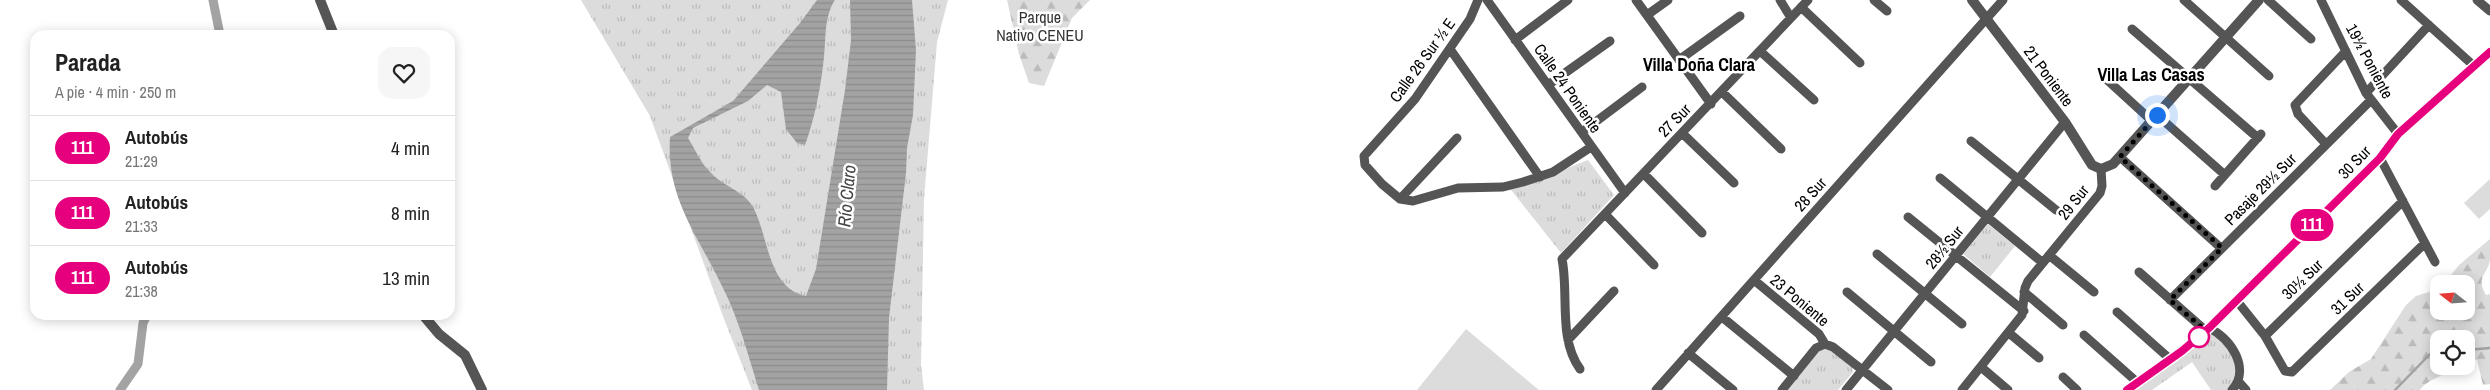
<!DOCTYPE html>
<html lang="es">
<head>
<meta charset="utf-8">
<style>
  :root { --surface:#fff; --page:#f6f6f6; --text:#222; --muted:#767676; --line:#e0e0e0 }
  body { margin:0; font-family:"Archivo Narrow",sans-serif; background:var(--page); color:var(--text); height:100vh; display:flex; flex-direction:column; font-size:19px; white-space:nowrap }
  * { box-sizing:border-box; margin:0 }
  p { font-size:16px; color:var(--muted) }
  .icon { flex:none; width:28px; height:28px; fill:none; stroke:currentColor; stroke-width:2; stroke-linecap:round; stroke-linejoin:round }
  .map { position:relative; flex:1; overflow:hidden }
  .drawer { position:absolute; left:30px; top:30px; width:425px; height:290px; display:flex; flex-direction:column; background:var(--surface); border-radius:15px; box-shadow:0 2px 12px #0003 }
  .drawer>* { flex:none }
  .badge { padding:0 10px; border-radius:16px; font-size:18px; line-height:32px }
  .needle { width:32px; rotate:287deg }
  .buttons { position:absolute; left:2430px; top:275px; display:grid; gap:10px }
  .buttons a { display:grid; place-items:center; width:45px; height:45px; border-radius:10px; background:var(--surface); box-shadow:0 2px 12px #0003; font-size:25px }
  .you { position:absolute; width:25px; height:25px; margin:-12px; border:4px solid #fff; border-radius:50%; background:#1a73e8; box-shadow:0 0 0 8px #1a73e833 }
  .map>.badge { position:absolute; translate:-50% -50%; box-shadow:0 0 0 2px #fff }
  .round { display:grid; place-items:center; flex:none; width:52px; height:52px; border-radius:15px; background:var(--page) }
  .headline { display:flex; align-items:center; justify-content:space-between; height:85px; padding:0 25px }
  h1 { font-size:24px; font-weight:800; line-height:38px }
  ul { padding:0; list-style:none }
  li { display:flex; align-items:center; gap:15px; height:65px; padding:0 25px; border-top:1px solid var(--line) }
  li div { flex:1 }
  li b { display:block; font-size:19px }
  li em { font-style:normal }
  li .badge { min-width:55px; font-weight:700; text-align:center }
  .map>svg:first-child { display:block }
</style>
</head>
<body>
<div class="map">
<svg width="2490" height="390" viewBox="0 0 2490 390">
  <defs>
    <pattern id="forest-firs" width="22" height="20" patternUnits="userSpaceOnUse" patternTransform="scale(1.25)"><rect width="22" height="20" fill="#dcdcdc"/><path d="M5 1l3.5 6h-7zM16 11l3.5 6h-7z" fill="#bbb"/></pattern>
    <pattern id="park-tufts" width="24" height="20" patternUnits="userSpaceOnUse" patternTransform="scale(1.25)"><rect width="24" height="20" fill="#dcdcdc"/><path d="M3 7l-1-3M5 7V3M7 7l1-3M15 17l-1-3M17 17v-4M19 17l1-3" fill="none" stroke="#bbb"/></pattern>
    <pattern id="water-rules" width="6" height="5" patternUnits="userSpaceOnUse" patternTransform="scale(1.25)"><rect width="6" height="5" fill="#a3a3a3"/><path d="M0 2.5h6" fill="none" stroke="#8b8b8b"/></pattern>
  </defs>
  <rect width="100%" height="100%" fill="#fff"/>
  <path fill="#dcdcdc" d="M2490,179V209L2479,219L2464,203Z
    M1466,329L1539,390H1417Z"/>
  <path fill="url(#forest-firs)" d="M1007,0H1090L1072,18L1044,86L1029,83L1019,54Z
    M2490,239C2490,246 2490,253 2490,260C2488,274 2475,277 2486,295L2490,294V384L2483,385L2477,360L2466,357V339H2439V366H2453C2441,379 2429,378 2420,390H2330L2349,372L2371,359L2406,305L2416,296L2439,289V311H2466V284H2444L2459,265Z"/>
  <path fill="url(#park-tufts)" d="M581,0H948L937,42L924,199L921,365L924,390H752L724,319L650,116Z
    M1588,160L1614,195L1561,253L1508,186L1547,176Z
    M1988,224L2015,246L1990,277L1963,254Z
    M2210,332C2231,351 2243,361 2229,390H2211L2192,362L2152,390H2134L2178,359Z
    M1829,348L1852,365L1853,372L1838,390H1786L1819,349Z"/>
  <path fill="url(#water-rules)" d="M817,0H835C824,16 826,39 824,57C821,86 815,118 805,145L797,143L786,129L781,92L767,85L748,101L693,128L688,138C695,149 701,164 711,173C723,186 744,191 753,207C769,236 767,288 806,296L816,269L845,90L851,40L850,0H912L916,50L913,115L907,148L906,173L889,318L887,390H759C748,355 739,319 722,286C697,234 666,198 670,137L733,101L800,23Z"/>
  <g fill="none" stroke-linecap="round" stroke-linejoin="round">
    <path stroke="#a3a3a3" stroke-width="2.5" d="M2466,350L2490,348
      M2395,390L2431,353L2439,352"/>
    <path stroke="#a3a3a3" stroke-width="9" d="M213,0L220,35
      M120,390L138,364L143,323L147,315"/>
    <path stroke="#555" stroke-width="9" d="M1478,0L1470,19L1415,99L1364,156L1365,165L1382,184L1400,199L1413,201L1458,188L1503,187L1523,182L1553,172L1591,147
      M1487,0L1625,193
      M1636,0L1711,104
      M1780,0L1791,18
      M1874,0L1887,11
      M2184,0L2269,76
      M2268,0L2311,39
      M2321,0L2366,93L2398,134
      M2401,0L2474,66
      M2477,0L2490,11
      M1801,7L1860,63
      M1647,15L1668,0
      M2132,29L2258,138
      M1515,40L1568,0
      M1450,49L1540,177
      M1760,51L1814,100
      M1679,60L1740,16
      M2105,78L2152,121
      M1548,85L1610,41
      M1722,92L1781,149
      M2366,93L2429,25
      M2157,115L2225,175
      M1582,132L1642,87
      M1682,133L1734,183
      M1971,141L2056,210
      M2326,144L2298,114L2295,105L2346,51
      M2120,157L2221,248
      M2380,158L2435,262
      M1644,174L1702,233
      M1940,178L2043,263
      M2215,186L2261,134
      M1400,199L1457,138
      M1605,214L1654,265
      M1908,217L2024,311
      M1877,254L1962,324
      M2049,255L2094,292
      M2139,272L2206,331
      M1754,280L1819,334L1825,344
      M1847,292L1931,362
      M2024,292L2063,325
      M2170,300L2371,100
      M2237,301L2265,336L2285,371L2292,372L2425,243
      M2117,312L2170,359
      M1722,317L1794,376
      M2209,328C2231,338 2251,369 2232,390
      M2009,333L2039,358
      M2084,335L2137,382
      M2265,336L2403,201
      M1568,340L1614,291
      M1688,353L1733,390
      M1981,367L2008,390
      M1580,369C1558,339 1569,294 1562,259L1808,0
      M2063,377L2077,390
      M2238,381L2246,390
      M1656,390L2003,0
      M1782,390L1816,348L1825,344L1833,347L1888,390
      M1846,390L2065,122
      M1962,390L2022,315L2025,288L2028,281L2100,193L2102,186L2101,169
      M2127,390L2181,351L2209,328L2380,158L2398,134L2490,52"/>
    <path stroke="#555" stroke-width="10" d="M320,0L334,35
      M1972,0L2065,122L2092,165L2101,169L2113,164L2259,0
      M423,315L439,334L465,355L482,390"/>
  </g>
  <g fill="none" stroke-linecap="round" stroke-linejoin="round">
    <g stroke="#fff" stroke-width="11">
      <path id="line" d="M2127,390L2182,351L2209,328L2380,158L2398,134L2490,52"/>
    </g>
    <use href="#line" stroke="#e6007e" stroke-width="8"/>
    <path stroke="#000" stroke-width="5" stroke-dasharray="0 9" d="M2157,115L2120,157L2222,248L2170,300L2206,331L2199,337"/>
  </g>
  <circle fill="#fff" stroke="#e6007e" stroke-width="2.5" cx="2199" cy="337" r="10"/>
  <g text-anchor="middle" stroke-width="5" stroke-linejoin="round" paint-order="stroke">
    <g font-size="16" fill="#333" stroke="#fff">
      <text x="1040" y="23">Parque<tspan x="1040" dy="18">Nativo CENEU</tspan></text>
    </g>
    <g font-size="16" fill="#000" stroke="#fff">
      <text transform="translate(1422 60) rotate(-54)" y="6">Calle 26 Sur ½ E</text>
      <text transform="translate(2370 61) rotate(62)" y="6">19½ Poniente</text>
      <text transform="translate(2049 76) rotate(53)" y="6">21 Poniente</text>
      <text transform="translate(1568 88) rotate(55)" y="6">Calle 24 Poniente</text>
      <text transform="translate(1674 120) rotate(-46)" y="6">27 Sur</text>
      <text transform="translate(2354 162) rotate(-46)" y="6">30 Sur</text>
      <text transform="translate(2260 189) rotate(-45)" y="6">Pasaje 29½ Sur</text>
      <text transform="translate(1810 194) rotate(-48)" y="6">28 Sur</text>
      <text transform="translate(2073 202) rotate(-52)" y="6">29 Sur</text>
      <text transform="translate(1944 247) rotate(-51)" y="6">28½ Sur</text>
      <text transform="translate(2302 279) rotate(-44)" y="6">30½ Sur</text>
      <text transform="translate(2347 298) rotate(-44)" y="6">31 Sur</text>
      <text transform="translate(1800 300) rotate(40)" y="6">23 Poniente</text>
    </g>
    <g font-size="18" font-weight="bold" fill="#000" stroke="#fff">
      <text x="1699" y="71">Villa Doña Clara</text>
      <text x="2151" y="81">Villa Las Casas</text>
    </g>
    <g font-size="18" font-style="italic" fill="#444" stroke="#fff">
      <text transform="translate(847 196) rotate(-85)" y="6">Río Claro</text>
    </g>
  </g>
</svg>
<div class="buttons">
<a><svg class="needle" viewBox="-14 -14 28 28"><path d="M0-13l5 13h-10z" fill="#e53935"/><path d="M0 13l5-13h-10z" fill="#767676"/></svg></a>
<a><svg class="icon" aria-label="locate" viewBox="0 0 24 24"><circle cx="12" cy="12" r="6"/><path d="M12 2v4M12 18v4M2 12h4M18 12h4"/></svg></a>
</div>
<div class="you" style="left:2157px;top:115px"></div>
<b class="badge" style="left:2312px;top:225px;background:#e6007e;color:#fff">111</b>
<section class="drawer">
<div class="headline"><div><h1>Parada</h1><p>A pie · 4 min · 250 m</p></div><a class="round"><svg class="icon" aria-label="heart" viewBox="0 0 24 24"><path d="M12 20l-8-8c-3-5 5-10 8-4 3-6 11-1 8 4z"/></svg></a></div>
<ul>
<li><span class="badge" style="background:#e6007e;color:#fff">111</span><div><b>Autobús</b><p>21:29</p></div><em>4 min</em></li>
<li><span class="badge" style="background:#e6007e;color:#fff">111</span><div><b>Autobús</b><p>21:33</p></div><em>8 min</em></li>
<li><span class="badge" style="background:#e6007e;color:#fff">111</span><div><b>Autobús</b><p>21:38</p></div><em>13 min</em></li>
</ul>
</section>
</div>
</body>
</html>
